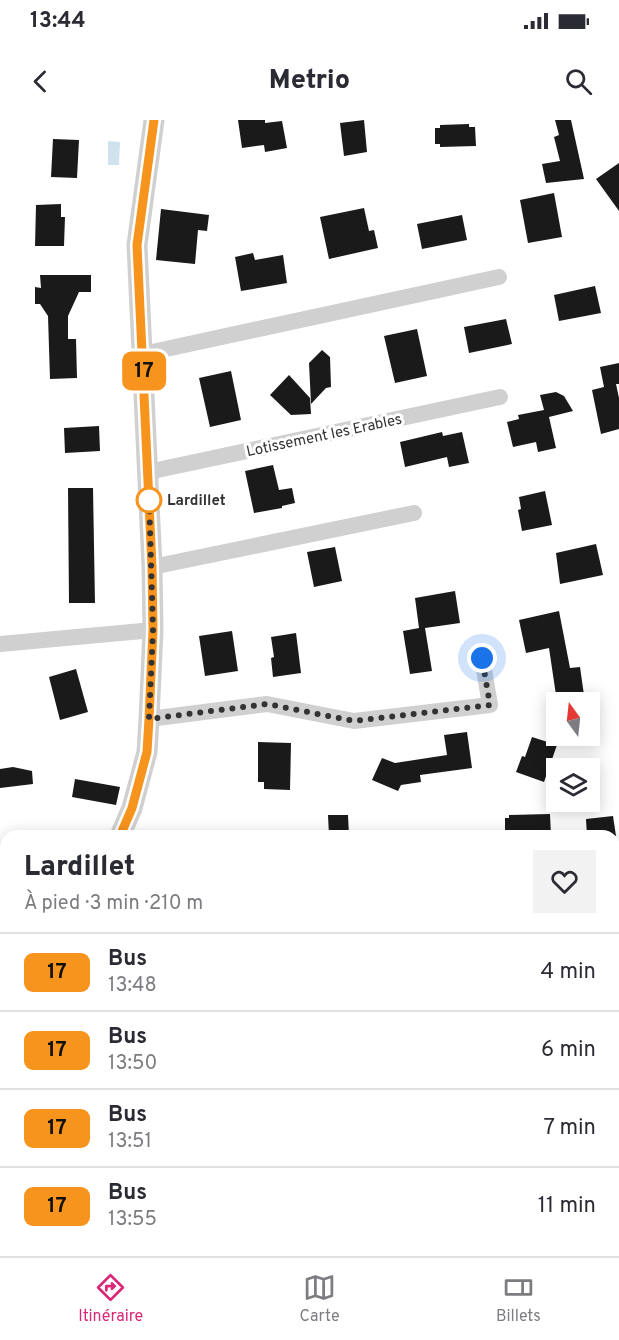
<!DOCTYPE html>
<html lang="fr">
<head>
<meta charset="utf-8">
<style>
  :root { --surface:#fff; --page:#f2f2f3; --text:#2b2b33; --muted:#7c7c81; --line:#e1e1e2; --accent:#db2777 }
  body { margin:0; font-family:Overpass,sans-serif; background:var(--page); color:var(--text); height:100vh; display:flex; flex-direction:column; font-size:22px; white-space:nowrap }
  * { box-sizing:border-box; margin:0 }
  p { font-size:20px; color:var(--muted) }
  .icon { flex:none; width:33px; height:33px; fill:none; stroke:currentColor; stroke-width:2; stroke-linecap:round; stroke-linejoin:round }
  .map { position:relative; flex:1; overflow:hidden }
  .panel { position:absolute; left:0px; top:710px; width:620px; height:428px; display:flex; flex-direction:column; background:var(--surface); border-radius:18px 18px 0 0; box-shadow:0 3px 15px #0003 }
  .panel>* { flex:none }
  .badge { padding:0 12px; border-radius:9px; font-size:21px; line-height:39px }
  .needle { width:39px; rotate:345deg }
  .buttons { position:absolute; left:546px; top:572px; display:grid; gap:12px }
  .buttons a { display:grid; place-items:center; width:54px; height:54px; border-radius:0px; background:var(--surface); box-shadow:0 3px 15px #0003; font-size:30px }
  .you { position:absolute; width:30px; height:30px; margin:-15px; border:4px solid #fff; border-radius:50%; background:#1a73e8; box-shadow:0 0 0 9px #1a73e833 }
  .map>.badge { position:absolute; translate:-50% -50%; box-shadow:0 0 0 3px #fff }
  .round { display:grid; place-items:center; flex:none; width:63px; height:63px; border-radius:0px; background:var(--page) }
  .summary { display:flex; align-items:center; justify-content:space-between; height:102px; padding:0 24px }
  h1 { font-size:28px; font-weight:800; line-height:45px }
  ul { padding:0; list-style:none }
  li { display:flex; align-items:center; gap:18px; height:78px; padding:0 24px; border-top:2px solid var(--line) }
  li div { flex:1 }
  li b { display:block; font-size:22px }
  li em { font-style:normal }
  li .badge { min-width:66px; font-weight:700; text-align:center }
  .status { display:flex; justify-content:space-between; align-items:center; height:42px; padding:0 30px; background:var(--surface); direction:ltr }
  .status svg { height:16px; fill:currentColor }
  header { display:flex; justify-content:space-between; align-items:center; height:78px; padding:0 24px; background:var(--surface); font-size:27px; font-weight:800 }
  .tabs { display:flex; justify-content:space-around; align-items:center; height:84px; border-top:2px solid var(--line); background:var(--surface); font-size:16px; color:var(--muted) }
  .tabs a { display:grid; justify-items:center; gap:3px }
  .tabs .current { color:var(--accent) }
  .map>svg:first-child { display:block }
</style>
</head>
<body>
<div class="status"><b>13:44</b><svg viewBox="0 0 49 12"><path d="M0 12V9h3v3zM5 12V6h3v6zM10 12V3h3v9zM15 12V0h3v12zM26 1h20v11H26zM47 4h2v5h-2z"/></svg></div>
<header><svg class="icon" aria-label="back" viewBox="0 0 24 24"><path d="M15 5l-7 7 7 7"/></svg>Metrio<svg class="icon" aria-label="search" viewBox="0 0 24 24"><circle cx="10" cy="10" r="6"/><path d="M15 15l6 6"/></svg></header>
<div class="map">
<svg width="619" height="1136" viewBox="0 0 619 1136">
  <rect width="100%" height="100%" fill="#fff"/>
  <path fill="#cfe2ee" d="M108,21L120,22L119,45H108Z"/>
  <path fill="#1a1a1a" d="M238,0H265V3L282,1L287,28L265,32L264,25L242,28Z
    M364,0L367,32L344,36L340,3Z
    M555,0H571L584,59L546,63L542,44L560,41L554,17L559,15Z
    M469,4V7H475L476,26L440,27V24H435V8H440V5Z
    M53,19L79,20L77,58L51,57Z
    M619,43V91L596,59Z
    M554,73L562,117L528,123L520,80Z
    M61,84V97H65L64,126H35L36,85Z
    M364,88L369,111L374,110L378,128L329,139L320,97Z
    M161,89L209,95L207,111L198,110L195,144L156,140Z
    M462,95L467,120L422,129L417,104Z
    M253,133L255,140L283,135L287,163L241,171L235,137Z
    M40,155H91V172H79L68,196V219H76L77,258L50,259L48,196L40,184H35V167L41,168Z
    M595,166L601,193L559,201L554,175Z
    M506,199L512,224L469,233L464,207Z
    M417,209L427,256L395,263L384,216Z
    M322,230L330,237L331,267L326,268L311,284L309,243Z
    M619,243V264H616L619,278V309L601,314L592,270L604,267L600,247Z
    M231,251L241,300L210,307L199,258Z
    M289,255L310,278L311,294L291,295L270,275Z
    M556,272L564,276L573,291L549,297L556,328L538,332L536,322L513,327L507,302L519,299L518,295L544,290L540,275Z
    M99,306L100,331L65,333L64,308Z
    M442,312L443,316L462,312L469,343L449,347L447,337L405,347L400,322Z
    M273,345L279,370L292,368L295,383L282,386V388L254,393L245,351Z
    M68,368H93L95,483H69Z
    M545,371L552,405L522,411L518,390L521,389L519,377Z
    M596,424L603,455L560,464L556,433Z
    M335,427L342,461L314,467L307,432Z
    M455,471L460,503L425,508L432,551L410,554L403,511L419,508L415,478Z
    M559,491L570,548L580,547L585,582H557L549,528L526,533L519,500Z
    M232,511L238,551L205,556L199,516Z
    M296,513L301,553L273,557L271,538L274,537L271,517Z
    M76,549L88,592L60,600L49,557Z
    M467,612L472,648L420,655L421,662L401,665L398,671L372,660L382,638L395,643L447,635L444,615Z
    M532,617L557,625L544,662L516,652L522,636L525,637Z
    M258,622L291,623L290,670L264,669V662H258Z
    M13,647L32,651L33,664L0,668V649Z
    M75,659L120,667L116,685L72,677Z
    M550,694L551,716H505V698H509V695Z
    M328,695H348L349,716H329Z
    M613,696L616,716H587L586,699Z"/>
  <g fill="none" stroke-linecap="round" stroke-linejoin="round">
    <path stroke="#d0d0d0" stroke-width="16" d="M143,234L499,157
      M148,352L500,277
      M152,447L414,393
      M0,524L153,510
      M149,599L267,584L354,601L490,585L482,538
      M614,772L619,771
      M614,922L619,921
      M0,928H6
      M614,985L619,1011
      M403,1131V1136"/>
    <path stroke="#d0d0d0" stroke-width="21" d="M120,716L132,688L147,632L149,599L153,510L152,447L137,125L154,0
      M0,1058L6,1000"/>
  </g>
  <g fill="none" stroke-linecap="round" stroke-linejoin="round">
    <g stroke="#fff" stroke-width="14">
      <path id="line" d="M120,716L132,688L147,632L149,599L153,510L152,447L137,125L154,0"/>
    </g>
    <use href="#line" stroke="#f7941d" stroke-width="9"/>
    <path stroke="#333" stroke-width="6" stroke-dasharray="0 10.8" d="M149,380V375L153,510L149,599L267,584L354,601L490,585L482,538"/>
  </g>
  <circle fill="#fff" stroke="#f7941d" stroke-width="3" cx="149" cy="380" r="12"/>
  <g text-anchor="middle" stroke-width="6" stroke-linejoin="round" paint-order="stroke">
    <g font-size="15" fill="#333" stroke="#fff">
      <text transform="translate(324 315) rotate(-12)" y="5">Lotissement les Erables</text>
    </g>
    <g font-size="15" font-weight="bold" fill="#333" stroke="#fff" text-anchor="start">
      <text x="167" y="385">Lardillet</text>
    </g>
  </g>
</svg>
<div class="buttons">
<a><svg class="needle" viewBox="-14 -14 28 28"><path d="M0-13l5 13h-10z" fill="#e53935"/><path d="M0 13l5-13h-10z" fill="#7c7c81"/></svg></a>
<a><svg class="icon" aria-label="layers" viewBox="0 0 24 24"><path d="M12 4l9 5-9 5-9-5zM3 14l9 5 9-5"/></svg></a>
</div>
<div class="you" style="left:482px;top:538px"></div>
<b class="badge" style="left:144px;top:251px;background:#f7941d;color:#111">17</b>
<section class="panel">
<div class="summary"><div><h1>Lardillet</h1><p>À pied · 3 min · 210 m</p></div><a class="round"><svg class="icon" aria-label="heart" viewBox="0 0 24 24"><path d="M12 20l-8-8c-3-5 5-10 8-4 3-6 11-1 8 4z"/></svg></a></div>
<ul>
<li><span class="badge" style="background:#f7941d;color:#111">17</span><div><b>Bus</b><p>13:48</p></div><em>4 min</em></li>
<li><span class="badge" style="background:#f7941d;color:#111">17</span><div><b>Bus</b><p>13:50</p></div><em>6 min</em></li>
<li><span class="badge" style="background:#f7941d;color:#111">17</span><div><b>Bus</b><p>13:51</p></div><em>7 min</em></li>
<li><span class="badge" style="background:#f7941d;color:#111">17</span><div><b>Bus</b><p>13:55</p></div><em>11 min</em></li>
</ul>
</section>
</div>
<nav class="tabs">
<a class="current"><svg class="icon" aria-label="directions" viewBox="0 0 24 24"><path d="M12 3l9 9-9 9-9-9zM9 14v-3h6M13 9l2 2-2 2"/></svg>Itinéraire</a>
<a><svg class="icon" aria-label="map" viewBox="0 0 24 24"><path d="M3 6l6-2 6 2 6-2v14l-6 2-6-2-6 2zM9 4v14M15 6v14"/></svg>Carte</a>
<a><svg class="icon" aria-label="tickets" viewBox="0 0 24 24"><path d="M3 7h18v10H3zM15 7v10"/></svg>Billets</a>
</nav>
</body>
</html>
